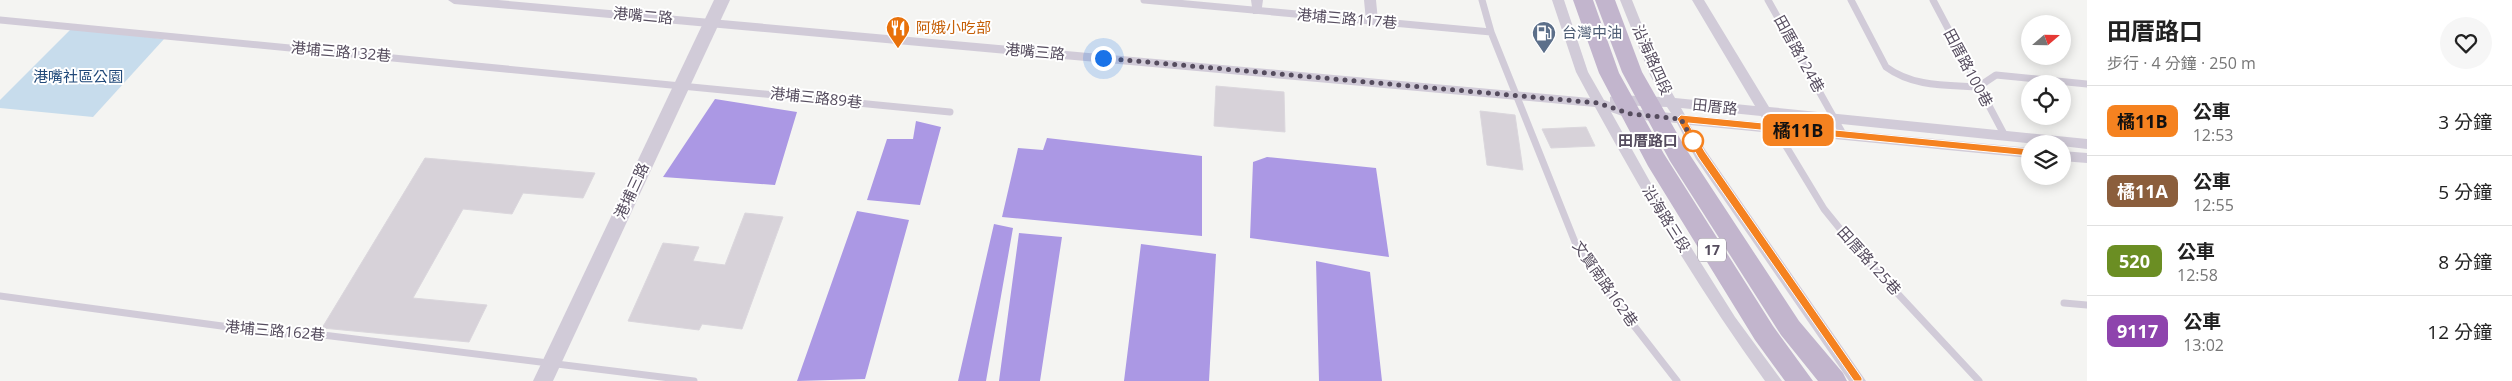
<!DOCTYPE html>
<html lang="zh-TW">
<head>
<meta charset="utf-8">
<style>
  :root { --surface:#fff; --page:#f6f6f6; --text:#222; --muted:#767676; --line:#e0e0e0 }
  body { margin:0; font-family:"Open Sans","Noto Sans TC",sans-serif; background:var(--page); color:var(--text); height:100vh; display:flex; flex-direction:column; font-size:19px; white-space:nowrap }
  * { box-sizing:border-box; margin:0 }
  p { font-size:16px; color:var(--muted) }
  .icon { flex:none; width:28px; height:28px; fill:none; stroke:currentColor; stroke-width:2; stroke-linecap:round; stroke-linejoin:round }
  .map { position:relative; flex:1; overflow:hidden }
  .sheet { display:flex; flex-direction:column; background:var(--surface); width:425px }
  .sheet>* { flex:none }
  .badge { padding:0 10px; border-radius:8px; font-size:18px; line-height:32px }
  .needle { width:32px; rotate:70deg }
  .fabs { position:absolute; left:2021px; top:15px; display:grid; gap:10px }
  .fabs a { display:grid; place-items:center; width:50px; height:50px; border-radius:50%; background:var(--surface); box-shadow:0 2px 12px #0003; font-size:25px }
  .you { position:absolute; width:25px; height:25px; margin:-12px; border:4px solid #fff; border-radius:50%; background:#1a73e8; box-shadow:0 0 0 8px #1a73e833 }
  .map>.badge { position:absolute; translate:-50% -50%; box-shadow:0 0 0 2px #fff }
  .round { display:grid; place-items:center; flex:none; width:52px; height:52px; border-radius:26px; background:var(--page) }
  .overview { display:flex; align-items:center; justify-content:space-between; height:85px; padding:0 20px }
  h1 { font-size:24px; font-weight:700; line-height:38px }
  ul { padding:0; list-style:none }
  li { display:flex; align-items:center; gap:15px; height:70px; padding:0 20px; border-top:1px solid var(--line) }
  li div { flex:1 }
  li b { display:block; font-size:19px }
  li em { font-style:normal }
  li .badge { min-width:55px; font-weight:700; text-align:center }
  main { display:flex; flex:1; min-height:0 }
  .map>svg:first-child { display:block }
</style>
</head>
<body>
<main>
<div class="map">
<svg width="2087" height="381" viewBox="0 0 2087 381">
  <rect width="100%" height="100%" fill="#f4f4f2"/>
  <path fill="#c7dcec" d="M71,29L164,39L93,117L0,108V100Z"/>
  <path fill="#ab98e4" d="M715,99L797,112L775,185L663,177Z
    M916,121L941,127L920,205L867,200L887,139H913Z
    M1047,138L1202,156V236L1002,217L1018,148L1043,150Z
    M1267,157L1376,168L1389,257L1250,238L1253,162Z
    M857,211L909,220L865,379L797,381Z
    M994,224L1013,228L986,381H958Z
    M1019,233L1062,237L1040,381H999Z
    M1141,244L1216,254L1209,381H1124Z
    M1316,261L1370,272L1382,381H1319Z"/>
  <path fill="#d7d2d9" stroke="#dbd7dd" d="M1216,86L1284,92L1285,132L1214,126Z
    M1480,111L1515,115L1523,170L1487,165Z
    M1586,127L1595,146L1551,148L1542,129Z
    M425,158L595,173L583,198L523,193L512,214L463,209L413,298L487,305L469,342L322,328Z
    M745,213L783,217L742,329L702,324L699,330L628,321L663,243L699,247L693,261L725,265Z"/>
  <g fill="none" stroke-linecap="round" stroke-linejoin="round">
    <path stroke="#d1cbd8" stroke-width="7" d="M1144,0L1491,32
      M1482,0L1491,32L1577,247L1596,277L1677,381
      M1768,0L1843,134
      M1851,0L1886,67C1913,87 1946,85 1978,87
      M1933,0L2005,136
      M0,20L950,112
      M1978,87L1996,75L2087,84
      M1775,128L1824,209L1858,251L1979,381
      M0,296L281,334H315L694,381
      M2064,303L2087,305"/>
    <path fill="#d1cbd8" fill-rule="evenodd" d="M448,0H498L1590,98L1576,72L1552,0H1564L1588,72L1604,100L1610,102V97L1615,95L1662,97L1650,75L1620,0H1632L1662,75L1675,98L1755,106L1692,0H1704L1769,107L2087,139V149L2062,146V144H2036L1774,117L1768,122L1763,120L1761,116L1681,108L1685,115L2030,148V158L1690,125L1706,151L1866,381H1849L1696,159L1677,123L1631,119L1611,112L1653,187L1735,317L1782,381H1765C1702,294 1647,202 1595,107L454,4ZM1617,105L1667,107L1671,113L1632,109Z
      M1251,0H1263L1261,14H1253Z
      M1364,0H1376L1378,21L1376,24L1372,25L1366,21Z
      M2062,151L2087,153V163L2062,161Z"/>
    <path fill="#d1cbd8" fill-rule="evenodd" d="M714,0H730L553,381H533Z"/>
    <path fill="#c2b5cd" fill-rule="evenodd" d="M1573,0H1593L1619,73L1664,154L1773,326L1813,381H1785L1755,340L1648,166L1599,73Z
      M1595,0H1615L1642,72L1686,149L1799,321L1843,373L1847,381H1818L1781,335L1670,161L1622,72Z"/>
  </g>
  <path fill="#f58220" stroke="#fff" d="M1681,115L2030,149L2035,153L2030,156L1688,123L1705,152L1862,378V381H1854L1698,157L1677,119Z"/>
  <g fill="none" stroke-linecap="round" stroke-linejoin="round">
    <path stroke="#554c5e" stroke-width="5" stroke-dasharray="0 9" d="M1103,58L1598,103L1631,114L1681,119L1694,143L1693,141"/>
  </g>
  <defs>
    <g id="restaurant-pin" transform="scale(1.25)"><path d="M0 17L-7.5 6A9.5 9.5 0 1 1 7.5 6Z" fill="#e8710a" stroke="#fff"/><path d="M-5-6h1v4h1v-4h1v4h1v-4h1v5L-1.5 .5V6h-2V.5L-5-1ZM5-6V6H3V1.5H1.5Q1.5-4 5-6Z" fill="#fff"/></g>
    <g id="fuel-pin" transform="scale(1.25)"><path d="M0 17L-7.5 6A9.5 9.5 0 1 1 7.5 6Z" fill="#5c6f8a" stroke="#fff"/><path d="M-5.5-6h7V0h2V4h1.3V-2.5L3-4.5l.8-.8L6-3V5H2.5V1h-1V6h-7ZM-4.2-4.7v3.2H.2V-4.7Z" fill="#fff"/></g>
  </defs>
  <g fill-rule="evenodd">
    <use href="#restaurant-pin" x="898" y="28"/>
    <use href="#fuel-pin" x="1544" y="33"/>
  </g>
  <circle fill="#fff" stroke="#f58220" stroke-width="2.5" cx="1693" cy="141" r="10"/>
  <g text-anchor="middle" stroke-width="4" stroke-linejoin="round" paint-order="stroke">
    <rect fill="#fff" stroke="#88828e" stroke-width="1" x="1698" y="238.5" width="28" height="23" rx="4"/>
    <g font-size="14" font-weight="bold" fill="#554c5e">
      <text x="1712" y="255">17</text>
    </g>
    <g font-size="15" fill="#554c5e" stroke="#fff">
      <text transform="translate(643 16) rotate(5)" y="5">港嘴二路</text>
      <text transform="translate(1347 19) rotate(5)" y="5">港埔三路117巷</text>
      <text transform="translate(341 52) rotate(5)" y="5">港埔三路132巷</text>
      <text transform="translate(1035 52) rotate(5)" y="5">港嘴三路</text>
      <text transform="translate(1799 54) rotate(61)" y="5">田厝路124巷</text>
      <text transform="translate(1652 60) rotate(66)" y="5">沿海路四段</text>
      <text transform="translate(1968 68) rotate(62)" y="5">田厝路100巷</text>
      <text transform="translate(816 98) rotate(6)" y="5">港埔三路89巷</text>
      <text transform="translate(1715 107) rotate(6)" y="5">田厝路</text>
      <text transform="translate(632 191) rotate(-65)" y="5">港埔三路</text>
      <text transform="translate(1666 219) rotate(58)" y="5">沿海路三段</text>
      <text transform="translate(1869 261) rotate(48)" y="5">田厝路125巷</text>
      <text transform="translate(1605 284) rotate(55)" y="5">文賢南路162巷</text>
      <text transform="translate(275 331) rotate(5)" y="5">港埔三路162巷</text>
    </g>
    <g font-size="15" fill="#c56008" stroke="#fff" text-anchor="start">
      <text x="916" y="33">阿娥小吃部</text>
    </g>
    <g font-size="15" fill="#4e5e75" stroke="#fff" text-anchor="start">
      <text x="1562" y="38">台灣中油</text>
    </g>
    <g font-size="15" fill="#224a7a" stroke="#fff">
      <text x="78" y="82">港嘴社區公園</text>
    </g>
    <g font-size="15" font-weight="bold" fill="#554c5e" stroke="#fff" text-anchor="end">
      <text x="1678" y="146">田厝路口</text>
    </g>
  </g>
</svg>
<div class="fabs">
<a><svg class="needle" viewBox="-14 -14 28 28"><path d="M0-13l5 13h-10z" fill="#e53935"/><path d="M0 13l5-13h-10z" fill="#767676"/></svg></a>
<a><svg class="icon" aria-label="locate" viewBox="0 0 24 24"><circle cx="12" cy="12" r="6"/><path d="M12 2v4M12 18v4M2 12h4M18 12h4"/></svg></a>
<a><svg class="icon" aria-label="layers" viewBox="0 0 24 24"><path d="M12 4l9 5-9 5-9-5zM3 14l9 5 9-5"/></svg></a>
</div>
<div class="you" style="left:1103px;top:58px"></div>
<b class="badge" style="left:1798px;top:130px;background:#f58220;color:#111">橘11B</b>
</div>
<section class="sheet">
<div class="overview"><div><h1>田厝路口</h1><p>步行 · 4 分鐘 · 250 m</p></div><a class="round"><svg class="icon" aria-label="heart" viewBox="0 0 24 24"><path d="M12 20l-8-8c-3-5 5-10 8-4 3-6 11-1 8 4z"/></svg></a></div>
<ul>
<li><span class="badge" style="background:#f58220;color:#111">橘11B</span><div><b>公車</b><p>12:53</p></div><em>3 分鐘</em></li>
<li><span class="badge" style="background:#8b5e3c;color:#fff">橘11A</span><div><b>公車</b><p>12:55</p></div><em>5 分鐘</em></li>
<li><span class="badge" style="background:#6b8e23;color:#fff">520</span><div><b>公車</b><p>12:58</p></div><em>8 分鐘</em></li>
<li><span class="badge" style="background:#8e44ad;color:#fff">9117</span><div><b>公車</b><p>13:02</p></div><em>12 分鐘</em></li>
</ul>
</section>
</main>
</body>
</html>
